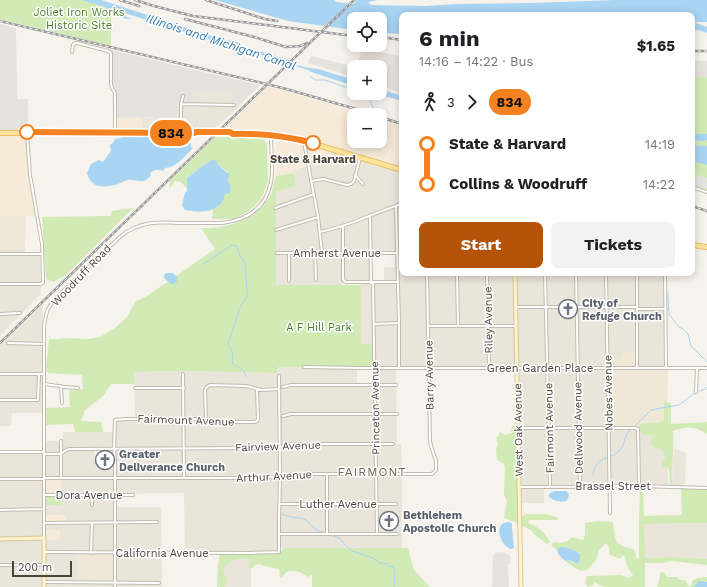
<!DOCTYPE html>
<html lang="en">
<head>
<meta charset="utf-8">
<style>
  :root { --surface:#fff; --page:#f2f2f2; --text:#202124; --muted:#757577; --accent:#b45309 }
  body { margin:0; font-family:"Work Sans",sans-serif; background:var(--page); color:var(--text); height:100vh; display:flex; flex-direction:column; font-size:15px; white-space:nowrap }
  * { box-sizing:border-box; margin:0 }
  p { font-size:13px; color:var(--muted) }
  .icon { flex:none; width:22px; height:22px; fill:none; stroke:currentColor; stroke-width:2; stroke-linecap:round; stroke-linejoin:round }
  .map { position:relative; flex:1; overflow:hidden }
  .sheet { position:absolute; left:399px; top:12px; width:296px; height:264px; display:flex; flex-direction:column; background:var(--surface); border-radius:8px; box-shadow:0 2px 10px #0003 }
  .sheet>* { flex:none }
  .badge { padding:0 8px; border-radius:13px; font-size:14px; line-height:26px }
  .controls { position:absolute; left:347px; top:12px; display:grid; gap:8px }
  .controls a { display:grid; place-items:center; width:40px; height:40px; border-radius:8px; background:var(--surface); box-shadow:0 2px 10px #0003; font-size:20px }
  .scale { position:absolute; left:12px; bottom:10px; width:60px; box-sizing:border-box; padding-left:4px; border:2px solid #4b4439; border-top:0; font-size:11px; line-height:14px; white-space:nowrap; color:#4b4439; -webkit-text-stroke:3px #fff; paint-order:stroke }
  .map>.badge { position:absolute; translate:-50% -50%; box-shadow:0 0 0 2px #fff }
  .legs { display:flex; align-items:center; gap:6px; height:44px; padding:0 20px; font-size:13px }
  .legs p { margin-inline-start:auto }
  .summary { display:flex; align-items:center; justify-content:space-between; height:68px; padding:0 20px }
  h1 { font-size:22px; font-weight:700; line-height:30px }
  .cta { display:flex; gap:8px; margin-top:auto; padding:8px 20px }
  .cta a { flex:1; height:46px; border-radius:8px; background:var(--accent); color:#fff; font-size:16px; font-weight:700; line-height:46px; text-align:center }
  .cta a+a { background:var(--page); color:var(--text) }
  ul { padding:0 20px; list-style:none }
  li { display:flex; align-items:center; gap:14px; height:40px; font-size:15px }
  li i { display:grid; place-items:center; width:6px; height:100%; margin:0 5px; background:currentColor }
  li i::after { content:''; width:10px; height:10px; margin:-5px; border:3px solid; border-radius:50%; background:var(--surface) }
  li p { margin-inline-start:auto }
  li:first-child i { background:linear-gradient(#0000 50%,currentColor 0) }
  li:last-child i { background:linear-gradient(currentColor 50%,#0000 0) }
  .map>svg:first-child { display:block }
</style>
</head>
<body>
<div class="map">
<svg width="707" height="587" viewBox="0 0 707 587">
  <rect width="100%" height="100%" fill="#f6f3ec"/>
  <path fill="#eae5da" d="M193,90H231V114L212,131H142V118L181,117V104Z
    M331,150L402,171V186H401L402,190V273H427L429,367L400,368L396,369L397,444H401L402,473H377L373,344H361V283L399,282H384V267H398V253L370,252V282H347L343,278L342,227V285H276V192L296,186L292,170L309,166L307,159Z
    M0,250H25L26,256H40L41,294L0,336Z
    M428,273H515L516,367L430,368Z
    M516,273H605L609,486L544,487V503H520Z
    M606,273H665V367L637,368L622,352V359L608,358Z
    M43,304L44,413H12L11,426H0V346Z
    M277,367L357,368V385H374L376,533H280V477L116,476L114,446L115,420L117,418H135L134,372L184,371L277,373Z
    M667,423L668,485L611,486L609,427L637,426Z
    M63,432H113V447H95L94,462H113L114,477H45L44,441H63Z
    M674,448L686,453L685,486L670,485L672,484Z
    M0,453H43L44,538H0Z
    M377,474H402V548H280V534H377Z
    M279,478L278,493L279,551L185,552L184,493L116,494L117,507H161L162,587H45V582L117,583V553H114L77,582L45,581V540L60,539V530H45V524L66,515H45V505H61V479H114V493L116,494V480Z
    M707,523V559L672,557L644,558V524Z
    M0,539H43L44,587H0Z
    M220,553H251V587H220Z"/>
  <path fill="#f7ead8" d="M267,86L369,115H354V141H380V118L402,125V167L293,135L274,132L221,131L234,120Z
    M113,118H142V130H113Z
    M26,133V147L29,170L36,216H0V134Z
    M276,136L302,142L308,166L292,169L293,173L276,176Z
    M304,142L331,150L327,164L307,159Z
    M45,479H61V494H45Z
    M45,515H66V524H45Z
    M45,530H60V540H45Z"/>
  <path fill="#e6e2dd" d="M0,24L16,28L18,131H0Z
    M363,49L397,55H402V93L380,85V67H354V77L308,63L311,56L355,67Z
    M112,50L203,72L260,85L231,114V90H193L192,105H181V117L113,118Z
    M692,61H707V77H692Z"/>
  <path fill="#efe8d6" d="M0,216H26L25,250H0Z
    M622,351H637L638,368L668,369L667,423L637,426L609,427L608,358L621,359Z
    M77,553H114V582H77Z"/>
  <path fill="#d2eab5" d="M0,0H82L111,9V46L0,19Z
    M692,77H707V190L692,185Z
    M259,136L267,143L268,181L263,195L256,205L249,211L234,219H212L213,209L218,206L226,193H229L230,185L228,182V172L218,165L217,162H208L189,176L187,181V189L181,182L175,181L170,188L169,186L171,180L215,137Z
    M293,173L296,186L276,192V285H361V344H374V368L277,367V373L184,371L134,372V384H111L103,396L85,410L81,421L101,422L103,432H75L73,424L46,425V408L70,407L69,391L83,389L82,375L48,373L46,370L49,339H59L65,338L88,339L100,337L115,328L127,317L135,302L147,296L215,249L201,228C227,229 259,219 271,194C273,188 274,181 276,176Z
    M133,208L65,276L53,282L46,279L42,217L111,216L112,211Z
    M664,401L671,404V424L707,422V434C695,426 686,426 673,431C674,449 672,466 672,484L670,485L669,469L667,467L662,466V462L666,460L663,452L661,449L655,448L651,445L652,435H642L639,427L640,424L661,422L664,420Z
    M513,426H516L519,524L504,518L507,500L504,495L505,467L504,464L497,460L496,449L498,444L496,438L499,435V432L505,435L512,433L511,429Z
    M640,488H643L644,516L682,515L681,488L707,489V523L644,524L645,558L672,557L707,559V565L672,561L661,563H645V587H606L600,586L595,582L592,586L587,587C585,583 585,580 587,576L621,575L629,578L633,575L627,566L624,555L619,559L609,554V547L606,543L599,550L596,560L587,570L582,571L575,568L565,561L570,560L575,564L580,554C575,550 567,547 560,547L557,550L551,545L554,542L559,543L568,541L572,537L579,539L583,540L585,534V523L598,521L613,522C616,541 613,545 634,549L637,559H639V520Z
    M45,494H61V505H45Z
    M526,514H546L558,518V520H529L528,523C539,528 544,530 550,542L547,544L535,535L531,530L522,526V516Z
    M283,548H408L414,570L430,587H312V574L308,577C299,571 296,570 286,572L283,577L280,578L279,569L268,567L259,564L255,565L253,568H249V560C240,556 229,561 223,569C224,575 227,578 227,584L224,587H217L218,566L220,553H278L283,550Z
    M664,572L667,577H677L680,580H685L688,586H691L693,580L698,578L707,577V587H657L659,581L660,573Z"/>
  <path fill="#e5e3e0" d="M0,95H14V127H0Z
    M16,99H28V128H17Z
    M698,174L707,178V189L694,185Z
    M497,552L506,553L508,555H510V564H508V575H509V587H492L493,555H494L495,553Z"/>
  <path fill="#a9d4f2" d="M82,0H101L212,36L227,40L237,42L241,46L290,60L296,63V65L309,68L318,69L354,80V86L314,73L308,70L296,66H295C277,61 259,54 241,49C235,49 230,46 224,46V44Z
    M215,0H334L336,2L353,4L356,1L355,0H378L368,2L371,5L425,6L457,4L532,3L617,0H707V22H693L707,27V33L698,30L692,31V15H402V34L380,33V19H354V30L288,21Z
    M110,12L123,15L132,19C127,20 114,16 110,12Z
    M380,89L402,96V101L375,93H380Z
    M697,134H707V140L703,141L697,140H692V135Z
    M124,137H190L191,147L193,148C185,156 177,167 165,168L163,171C158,169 155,169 150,173L151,176C149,177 148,179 146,180C141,183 133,179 127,180C124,181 121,183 118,184C105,188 91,189 87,173L91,164L99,160L103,162L111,151L110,145L113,143L115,139Z
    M692,145L699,146L705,145L707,147V165L696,162L692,159V151L693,148Z
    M212,160H216L218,165L230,175L228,177V182C231,185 231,190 229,194L226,193C224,196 224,199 222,202C213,214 197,212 185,210L183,207L182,205L185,193L187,191V178L201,167Z
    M166,273H173L177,277V281L174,284H171L164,278V275Z
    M554,491H566L569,494C569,495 568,499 567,500C564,504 552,500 549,497V494Z
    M508,522L512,523V527L514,548L511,549C503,547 495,532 502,524C504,523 506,522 508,522Z
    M560,547C567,547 575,550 580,554V561L577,564L570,560L565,561C561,557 558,555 557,550Z
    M699,581L707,582V587H694Z"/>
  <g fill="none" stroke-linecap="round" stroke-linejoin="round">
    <path stroke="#a9d4f2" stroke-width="1" d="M310,76L315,80H325L354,90
      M365,93L367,96
      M369,99C371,104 375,110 376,115
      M203,264L217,255L232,245L237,246L238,248L239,254L245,263L247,290V296L244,301L239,309L236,321L228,344L233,353L232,363C238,369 244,366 246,377
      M667,292H668
      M668,294L669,314L679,327L683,329L688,334L691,346L707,362
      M700,391L705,389L707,387
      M634,427L651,410L656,409L679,405L696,392
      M610,456L614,455L618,452L623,446L626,435L631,429
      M593,475C594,465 598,461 608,457
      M280,514L291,517L301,518L306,520L316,530L323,532
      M330,535L339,538L348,548L352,551L373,558L380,563L387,564L389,567L393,566L395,571L394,587"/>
    <g stroke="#c2bbae" stroke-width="4">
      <path id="street" d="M72,52L73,45L75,43H77L108,51L111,53V84L112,88L115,93V132
        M181,104L234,105
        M181,132V104L183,96
        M304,142L318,217L322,253
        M355,175L363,184
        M311,181L323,179L347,185L351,184L354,181L360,158
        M692,187L707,192
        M396,206L399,323V368
        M275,208L314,194
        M370,216L371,283
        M343,226V278L344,281L346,282H398
        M276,230L318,217
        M320,232C337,228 353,223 369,216C380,212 391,207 402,204
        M277,253H397
        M315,253L316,280
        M0,254H42
        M457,273L458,326
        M487,273L489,368
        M545,273L550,487
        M576,273L580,487
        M606,273L610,513
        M637,273V368
        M665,273L666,368
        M289,281V253
        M373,283L377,533
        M0,284H40L43,283V280L42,244L30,175L27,134
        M516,307H637
        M637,309H666
        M0,314L20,313
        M374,324L399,323
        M428,326H516
        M8,343L43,344
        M304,367L361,368H707
        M0,374H44
        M183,374L184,478
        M44,384C55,385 66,388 78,388
        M61,386L62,403
        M283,387L291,385H396
        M135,388H184
        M696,392L697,368
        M0,400H38L39,374
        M283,416L291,414H397
        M206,419L205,390L207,387L210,385L246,386L261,390L279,389
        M518,428H635L638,429L639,486
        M0,452H44
        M44,454H61L66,450L70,449L280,448L285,445L290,444H393
        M327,474V533
        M44,478H250L280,477L291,474H432L436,470V461L431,446L430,441L427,273
        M61,478V441
        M0,479H44
        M520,487L639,486L707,488
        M44,495H133
        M279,504H396
        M92,505V495
        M0,510L44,509
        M44,523L157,522
        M279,534H397
        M44,538V327L46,315L48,309L55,299L121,236C140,221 158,222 181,223C195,223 208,223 222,223C247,220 266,208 271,182C272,177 272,171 272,166C272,156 271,145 271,135
        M44,552L249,553L279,552V521L280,477L279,376
        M91,553L92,523
        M0,565H44
        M44,582L159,583
        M115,587V462L114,448L115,420L126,419H206L219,422H255L257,421L258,419L257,389"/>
    </g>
    <g stroke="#d6c79b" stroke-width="5">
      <path id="secondary" d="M515,273L521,587
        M0,539L44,538V587"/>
    </g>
    <g stroke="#e6c16a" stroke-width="6">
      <path id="primary" d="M0,133H194L196,132H230L233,134
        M231,134H271L287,137L304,141L402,170
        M692,245L707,247"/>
    </g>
    <use href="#street" stroke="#fff" stroke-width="2"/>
    <use href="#secondary" stroke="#fff3cd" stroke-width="3"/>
    <use href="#primary" stroke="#ffe39c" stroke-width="4"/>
    <g stroke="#9a9a9a" stroke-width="2.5">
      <path id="rail" d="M120,0L139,6
        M135,0L154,6L193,16L354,36
        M206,0L265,19L277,21
        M185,19L254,37L286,47L300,46L307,43
        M0,21L279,87L377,115
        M380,37L402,40
        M692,51H707
        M380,117L402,124
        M692,206L707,211
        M0,343L354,0"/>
    </g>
    <use href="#rail" stroke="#fff" stroke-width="1" stroke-dasharray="3" stroke-linecap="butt"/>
  </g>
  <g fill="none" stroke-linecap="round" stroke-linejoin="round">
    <g stroke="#fff" stroke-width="9">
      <path id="line-1" d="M27,132L194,133L196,132H230L233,134C261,133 286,136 313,143"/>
    </g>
    <use href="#line-1" stroke="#f58220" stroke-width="6"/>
  </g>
  <defs>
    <g id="church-ring" transform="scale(1)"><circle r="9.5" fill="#fff" stroke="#6b7280" stroke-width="1.5"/><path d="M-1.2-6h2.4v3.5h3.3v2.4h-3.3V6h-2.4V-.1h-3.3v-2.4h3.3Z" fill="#6b7280"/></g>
  </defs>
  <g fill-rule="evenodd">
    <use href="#church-ring" x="568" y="309"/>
    <use href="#church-ring" x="105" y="460"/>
    <use href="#church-ring" x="389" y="521"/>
  </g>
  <g fill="#fff" stroke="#f58220" stroke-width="2">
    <circle cx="27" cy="132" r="7"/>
    <circle cx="313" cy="143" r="7"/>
  </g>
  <g text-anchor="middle" stroke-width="3" stroke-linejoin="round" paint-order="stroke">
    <g font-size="11" fill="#4a7f2a" stroke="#fff">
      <text x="79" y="16">Joliet Iron Works<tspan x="79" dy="13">Historic Site</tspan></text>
      <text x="319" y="331">A F Hill Park</text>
    </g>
    <g font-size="11" font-weight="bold" fill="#4b4439" stroke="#fff">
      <text x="313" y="163">State &amp; Harvard</text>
    </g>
    <g font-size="11" fill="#4b4439" stroke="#fff">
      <text x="337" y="257">Amherst Avenue</text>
      <text transform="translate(81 275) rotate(-46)" y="4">Woodruff Road</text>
      <text transform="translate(488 320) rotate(-91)" y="4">Riley Avenue</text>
      <text x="540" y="372">Green Garden Place</text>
      <text transform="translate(429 375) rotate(-91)" y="4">Barry Avenue</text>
      <text transform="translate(608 393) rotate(-91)" y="4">Nobes Avenue</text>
      <text transform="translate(375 408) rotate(-91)" y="4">Princeton Avenue</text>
      <text transform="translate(186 420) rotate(2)" y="4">Fairmount Avenue</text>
      <text transform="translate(549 428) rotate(-91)" y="4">Fairmont Avenue</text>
      <text transform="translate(578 428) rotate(-91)" y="4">Dellwood Avenue</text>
      <text transform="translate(518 430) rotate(-91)" y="4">West Oak Avenue</text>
      <text transform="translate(278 446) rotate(-2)" y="4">Fairview Avenue</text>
      <text transform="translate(274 476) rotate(-3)" y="4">Arthur Avenue</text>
      <text x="613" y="490">Brassel Street</text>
      <text x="89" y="499">Dora Avenue</text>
      <text x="338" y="508">Luther Avenue</text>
      <text x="162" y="557">California Avenue</text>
    </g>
    <g font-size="11" font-weight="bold" fill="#5b616d" stroke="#fff" text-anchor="start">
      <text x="582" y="307">City of<tspan x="582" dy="13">Refuge Church</tspan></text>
      <text x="119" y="458">Greater<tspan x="119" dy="13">Deliverance Church</tspan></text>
      <text x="403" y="519">Bethlehem<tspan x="403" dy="13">Apostolic Church</tspan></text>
    </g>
    <g font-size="12" font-style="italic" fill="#2e7ab2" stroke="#fff">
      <text transform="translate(221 42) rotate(18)" y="4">Illinois and Michigan Canal</text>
    </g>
    <g font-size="12" letter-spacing="1" fill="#6e6250" stroke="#fff">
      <text x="372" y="476">FAIRMONT</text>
    </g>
  </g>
</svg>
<div class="controls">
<a><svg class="icon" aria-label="locate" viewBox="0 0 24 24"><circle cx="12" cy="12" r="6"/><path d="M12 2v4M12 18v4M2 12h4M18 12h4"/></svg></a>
<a>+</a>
<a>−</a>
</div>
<div class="scale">200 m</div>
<b class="badge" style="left:171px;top:133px;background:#f58220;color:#111">834</b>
<section class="sheet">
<div class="summary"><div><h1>6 min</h1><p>14:16 – 14:22 · Bus</p></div><b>$1.65</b></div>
<div class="legs"><svg class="icon" aria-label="walk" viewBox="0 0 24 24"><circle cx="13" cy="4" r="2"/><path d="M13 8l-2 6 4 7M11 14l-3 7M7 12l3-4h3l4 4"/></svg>3<svg class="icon" aria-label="forward" viewBox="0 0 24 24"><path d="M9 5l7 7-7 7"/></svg><b class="badge" style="background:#f58220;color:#111">834</b></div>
<ul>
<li><i style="color:#f58220"></i><b>State &amp; Harvard</b><p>14:19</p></li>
<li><i style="color:#f58220"></i><b>Collins &amp; Woodruff</b><p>14:22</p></li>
</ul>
<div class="cta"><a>Start</a><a>Tickets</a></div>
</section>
</div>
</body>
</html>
